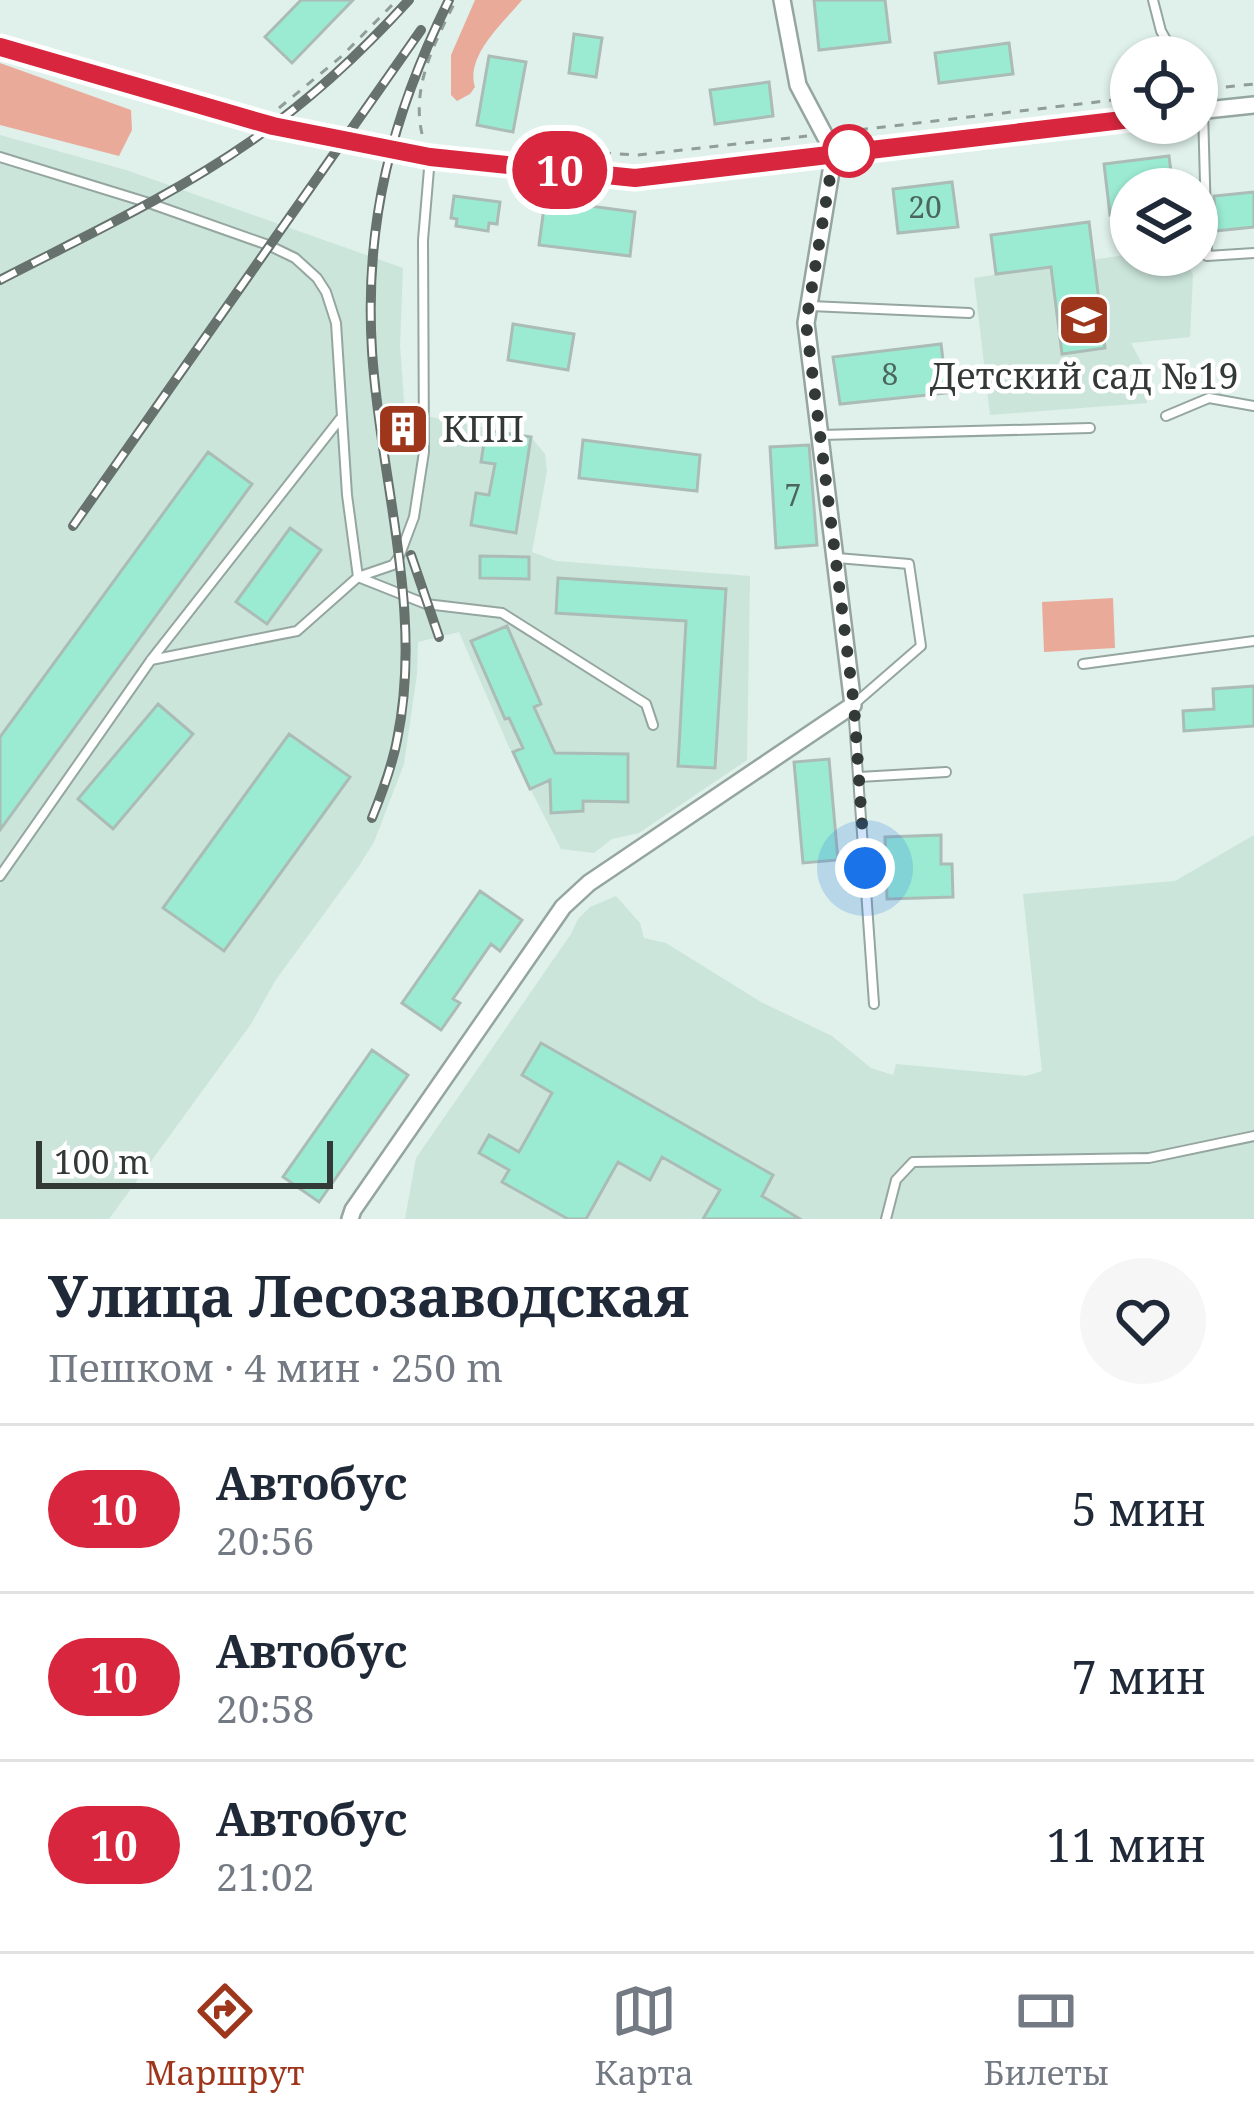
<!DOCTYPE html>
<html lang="ru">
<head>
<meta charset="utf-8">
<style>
  :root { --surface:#fff; --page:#f6f6f7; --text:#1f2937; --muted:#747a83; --line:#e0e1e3; --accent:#9e361c }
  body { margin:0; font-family:"Noto Serif",serif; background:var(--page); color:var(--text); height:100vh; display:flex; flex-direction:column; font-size:45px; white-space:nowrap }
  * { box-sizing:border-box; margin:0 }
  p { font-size:39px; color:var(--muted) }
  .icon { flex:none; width:66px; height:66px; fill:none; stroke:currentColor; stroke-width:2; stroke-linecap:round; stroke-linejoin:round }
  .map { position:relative; height:1219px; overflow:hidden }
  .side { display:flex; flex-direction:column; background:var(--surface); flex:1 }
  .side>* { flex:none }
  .badge { padding:0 24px; border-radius:39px; font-size:42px; line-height:78px }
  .controls { position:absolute; left:1110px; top:36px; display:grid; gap:24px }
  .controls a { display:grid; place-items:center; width:108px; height:108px; border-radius:50%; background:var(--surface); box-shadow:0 3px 9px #0004; font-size:60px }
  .scale { position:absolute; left:36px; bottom:30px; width:297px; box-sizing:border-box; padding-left:12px; border:6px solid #323936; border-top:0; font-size:33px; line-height:42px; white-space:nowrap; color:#323936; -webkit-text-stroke:9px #fff; paint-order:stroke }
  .you { position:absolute; width:60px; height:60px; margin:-30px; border:9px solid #fff; border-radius:50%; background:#1a73e8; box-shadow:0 0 0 18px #1a73e833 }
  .map>.badge { position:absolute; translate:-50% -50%; box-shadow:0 0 0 6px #fff }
  .round { display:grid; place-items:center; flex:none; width:126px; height:126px; border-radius:63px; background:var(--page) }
  .head { display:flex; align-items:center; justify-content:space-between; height:204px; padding:0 48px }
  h1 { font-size:57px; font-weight:700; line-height:90px }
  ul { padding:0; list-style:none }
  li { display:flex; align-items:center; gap:36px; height:168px; padding:0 48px; border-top:3px solid var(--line) }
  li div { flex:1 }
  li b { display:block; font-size:45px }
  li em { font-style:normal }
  li .badge { min-width:132px; font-weight:700; text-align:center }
  .tab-bar { display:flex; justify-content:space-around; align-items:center; height:168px; border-top:3px solid var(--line); background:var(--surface); font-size:33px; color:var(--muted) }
  .tab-bar a { display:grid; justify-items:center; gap:6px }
  .tab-bar .active { color:var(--accent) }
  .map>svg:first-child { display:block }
</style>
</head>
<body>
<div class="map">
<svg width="1254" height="1219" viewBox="0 0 1254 1219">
  <rect width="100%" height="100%" fill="#dff1ea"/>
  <path fill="#cbe5db" d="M0,135L126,170L403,268L400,345L405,415L426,416L531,437L545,454L547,471L532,552L556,561L750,576L747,760L639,833L612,839L594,853L561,849L509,747L459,632L418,642L417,674L404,764L374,842L359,866L275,981L251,1024L109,1219H0Z
    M1131,254L1184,255L1193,275L1190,337L1131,343L1146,371L1147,403L990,415L974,278Z
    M1254,835V1219H405L416,1158L571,934L578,919L590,907L616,896L640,923L644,938L666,943L761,1002L832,1036L871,1068L893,1075L896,1064L1026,1076L1042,1071L1023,894L1175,881Z"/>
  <path fill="#eaaa9a" d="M475,0H522C503,23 465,56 475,87L470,94L457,101L451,95V55Z
    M0,63L131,110L132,130L119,156L0,125Z
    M1113,598L1115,648L1044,652L1042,602Z"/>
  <path fill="#9bebd2" stroke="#abbcb6" stroke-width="3" d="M301,0H353L292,63L265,37Z
    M814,0H885L890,42L819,50Z
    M574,34L602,38L596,77L569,73Z
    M1009,43L1013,74L939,83L935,53Z
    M489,56L526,62L513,132L477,125Z
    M769,82L773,116L715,124L710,90Z
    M1169,156L1173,189H1131V212L1110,215L1104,164Z
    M952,182L958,227L898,233L893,189Z
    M1254,192V227L1215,231L1214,196Z
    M454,196L500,202L497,224L489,223L488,231L456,226L457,219L451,218Z
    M545,200L635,212L630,256L539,245Z
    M1089,222L1105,348L1062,354L1051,267L996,274L991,235Z
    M513,324L574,334L568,370L508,360Z
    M941,344L947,393L840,404L833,357Z
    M486,430L531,437L516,533L471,525L476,493L489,495L495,464L481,462Z
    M583,440L700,455L697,491L579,478Z
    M809,445L817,545L776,548L770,447Z
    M208,452L252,484L0,830V737Z
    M290,528L321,550L267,624L236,602Z
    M480,556L529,557V579L480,578Z
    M558,578L726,589L715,768L678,766L686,621L556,613Z
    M507,626L541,704L534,707L555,753L628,754V802L583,801V811L551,813L550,780L530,789L513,752L523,748L509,718L505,719L471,641Z
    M1254,686V726L1184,731L1183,711L1214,709L1213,689Z
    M158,704L193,734L113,829L78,799Z
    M289,734L350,777L224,951L163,908Z
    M829,759L838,860L803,863L794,762Z
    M941,835V864H952L953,897L887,899L885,837Z
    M480,891L522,920L500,951L491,944L453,999L460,1003L441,1030L402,1003Z
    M541,1043L773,1175L762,1196L800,1219H703L720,1190L662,1157L650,1180L618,1162L586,1219H568L502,1182L509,1170L479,1153L489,1135L519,1152L552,1093L522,1075Z
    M372,1050L408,1075L319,1202L283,1177Z"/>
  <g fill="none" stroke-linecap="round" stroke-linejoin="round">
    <g stroke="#95a6a0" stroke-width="12">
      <path id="lane" d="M1153,0L1161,31L1176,57
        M1197,95L1203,110L1207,256L1254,253
        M0,157L149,203L268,245L295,258L317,278L326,292L336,323L347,495L358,577L426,604L502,613L646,704L653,725
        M810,306L969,313
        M1166,416L1209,398L1254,406
        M821,435L1090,428
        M837,558L909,564L921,646L853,705L874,1004
        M151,660L297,631L358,577L393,565L399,557L414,517L424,452L423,240L430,157
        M1083,664L1254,641
        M859,777L946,772
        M0,876L151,660L340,419
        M886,1219L896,1180L913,1162L1149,1158L1254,1136"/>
    </g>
    <g stroke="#95a6a0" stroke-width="20">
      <path id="street" d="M782,0L798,85L834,153
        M0,47L273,126L430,157L635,178L1131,119
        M1197,111L1254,105
        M350,1219L353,1210L563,907L589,883L853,705L806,323L834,153"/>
    </g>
    <path stroke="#909d98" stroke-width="3" stroke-dasharray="9 9" stroke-linecap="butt" d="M1208,89L1254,84
      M279,108L342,56L397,0
      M841,132L1131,98
      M422,134C411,86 435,42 456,0
      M548,150L638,155L807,136"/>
    <use href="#lane" stroke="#fff" stroke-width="8"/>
    <use href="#street" stroke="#fff" stroke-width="15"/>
    <g stroke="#67716d" stroke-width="10">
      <path id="rail" d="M0,280C85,236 172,196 251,141C309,101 361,53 409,0
        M73,526L421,30
        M411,555L439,637
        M372,818C382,793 392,767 397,740C424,610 380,481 372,351C364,222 392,115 449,0"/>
    </g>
    <use href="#rail" stroke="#fff" stroke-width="6" stroke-dasharray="18" stroke-linecap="butt"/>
  </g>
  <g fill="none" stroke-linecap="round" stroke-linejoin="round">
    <g stroke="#fff" stroke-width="27">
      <path id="line" d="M0,47L273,126L430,157L635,178L1131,119"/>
    </g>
    <use href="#line" stroke="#d7263d" stroke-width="18"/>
    <path stroke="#323936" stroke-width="12" stroke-dasharray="0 21.6" d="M849,151L834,153L806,323L854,705L865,868"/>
  </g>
  <defs>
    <g id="school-square" transform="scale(2.7)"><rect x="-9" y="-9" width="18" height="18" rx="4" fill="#9e361c" stroke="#fff"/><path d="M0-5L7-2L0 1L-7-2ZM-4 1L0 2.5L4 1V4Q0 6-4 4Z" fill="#fff"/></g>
    <g id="building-square" transform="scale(2.7)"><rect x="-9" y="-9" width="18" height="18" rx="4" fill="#9e361c" stroke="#fff"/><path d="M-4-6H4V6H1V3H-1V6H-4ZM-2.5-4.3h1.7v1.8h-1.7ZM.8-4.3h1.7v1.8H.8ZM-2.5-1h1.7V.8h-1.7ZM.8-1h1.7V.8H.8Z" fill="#fff"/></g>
  </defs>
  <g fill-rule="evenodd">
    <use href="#school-square" x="1084" y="320"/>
    <use href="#building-square" x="403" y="429"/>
  </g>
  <circle fill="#fff" stroke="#d7263d" stroke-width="6" cx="849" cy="151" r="24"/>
  <g text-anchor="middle" stroke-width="9" stroke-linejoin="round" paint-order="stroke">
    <g font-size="30" fill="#4c665d">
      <text x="925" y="218">20</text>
      <text x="890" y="385">8</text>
      <text x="793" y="506">7</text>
    </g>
    <g font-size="36" fill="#323936" stroke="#fff">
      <text x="1084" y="389">Детский сад №19</text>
      <text x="442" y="442" text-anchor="start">КПП</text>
    </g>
  </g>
</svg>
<div class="controls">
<a><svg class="icon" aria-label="locate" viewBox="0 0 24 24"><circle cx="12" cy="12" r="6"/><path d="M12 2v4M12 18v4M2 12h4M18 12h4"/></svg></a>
<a><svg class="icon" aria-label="layers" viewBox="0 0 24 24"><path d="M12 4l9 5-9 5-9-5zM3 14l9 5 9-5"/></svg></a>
</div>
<div class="scale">100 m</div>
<div class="you" style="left:865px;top:868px"></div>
<b class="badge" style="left:560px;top:170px;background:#d7263d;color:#fff">10</b>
</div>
<section class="side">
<div class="head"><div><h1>Улица Лесозаводская</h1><p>Пешком · 4 мин · 250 m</p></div><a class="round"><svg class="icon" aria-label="heart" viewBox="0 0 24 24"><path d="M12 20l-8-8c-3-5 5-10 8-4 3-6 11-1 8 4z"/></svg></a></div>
<ul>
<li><span class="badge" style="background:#d7263d;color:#fff">10</span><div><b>Автобус</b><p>20:56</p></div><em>5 мин</em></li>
<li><span class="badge" style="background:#d7263d;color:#fff">10</span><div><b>Автобус</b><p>20:58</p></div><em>7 мин</em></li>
<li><span class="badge" style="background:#d7263d;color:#fff">10</span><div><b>Автобус</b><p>21:02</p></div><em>11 мин</em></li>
</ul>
</section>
<nav class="tab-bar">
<a class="active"><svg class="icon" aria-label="directions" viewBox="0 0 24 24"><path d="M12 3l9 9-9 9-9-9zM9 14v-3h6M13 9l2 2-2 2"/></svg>Маршрут</a>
<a><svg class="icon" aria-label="map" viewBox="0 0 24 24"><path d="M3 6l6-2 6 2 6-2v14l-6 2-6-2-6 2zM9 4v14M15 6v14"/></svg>Карта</a>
<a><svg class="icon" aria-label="tickets" viewBox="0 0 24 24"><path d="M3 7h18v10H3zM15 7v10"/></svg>Билеты</a>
</nav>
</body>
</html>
